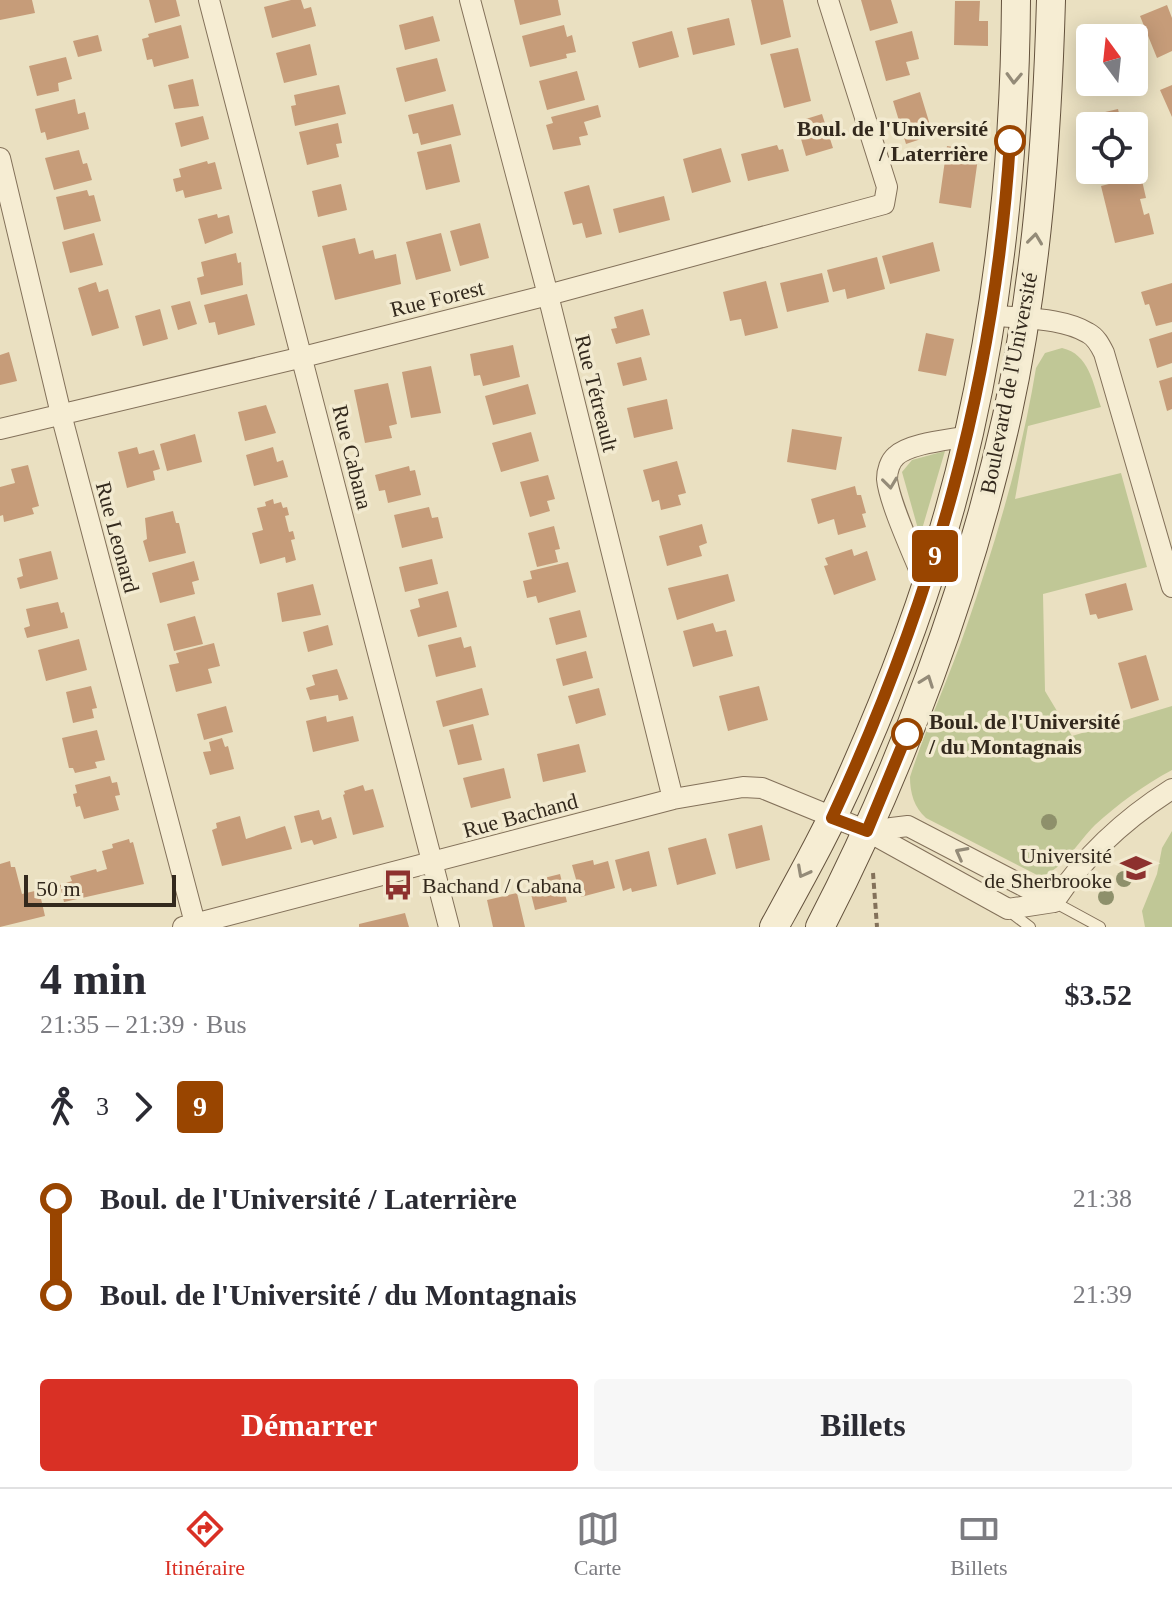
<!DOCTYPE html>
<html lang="fr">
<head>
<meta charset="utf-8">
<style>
  :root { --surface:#fff; --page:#f7f7f7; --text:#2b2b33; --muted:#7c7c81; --line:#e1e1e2; --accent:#d93025 }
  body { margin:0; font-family:Georgia,serif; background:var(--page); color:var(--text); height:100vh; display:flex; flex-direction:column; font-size:30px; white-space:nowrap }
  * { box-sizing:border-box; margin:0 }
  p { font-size:26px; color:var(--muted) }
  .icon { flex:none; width:44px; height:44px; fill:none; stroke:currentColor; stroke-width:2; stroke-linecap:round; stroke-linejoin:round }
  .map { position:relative; height:927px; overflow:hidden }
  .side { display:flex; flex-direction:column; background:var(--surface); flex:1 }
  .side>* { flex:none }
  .badge { padding:0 16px; border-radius:6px; font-size:28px; line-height:52px }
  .needle { width:52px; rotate:345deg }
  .tools { position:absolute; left:1076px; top:24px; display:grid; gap:16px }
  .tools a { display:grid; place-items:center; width:72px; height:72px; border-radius:8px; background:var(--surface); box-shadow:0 4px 20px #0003; font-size:40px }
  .scale { position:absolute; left:24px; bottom:20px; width:152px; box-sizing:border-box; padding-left:8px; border:4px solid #33291d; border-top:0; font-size:22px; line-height:28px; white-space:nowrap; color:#33291d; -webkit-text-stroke:6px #f2ead0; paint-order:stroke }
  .map>.badge { position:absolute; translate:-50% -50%; box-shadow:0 0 0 4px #fff }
  .legs { display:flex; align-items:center; gap:12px; height:88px; padding:0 40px; font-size:26px }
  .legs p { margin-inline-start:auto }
  .summary { display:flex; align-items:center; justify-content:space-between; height:136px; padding:0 40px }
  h1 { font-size:44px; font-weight:800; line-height:60px }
  .cta { display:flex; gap:16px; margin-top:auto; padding:16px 40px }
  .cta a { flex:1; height:92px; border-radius:8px; background:var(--accent); color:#fff; font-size:32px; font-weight:800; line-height:92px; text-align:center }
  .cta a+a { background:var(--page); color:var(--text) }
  ul { padding:0 40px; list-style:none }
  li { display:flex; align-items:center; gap:28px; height:96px; font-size:30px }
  li i { display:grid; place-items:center; width:12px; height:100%; margin:0 10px; background:currentColor }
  li i::after { content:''; width:20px; height:20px; margin:-10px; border:6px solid; border-radius:50%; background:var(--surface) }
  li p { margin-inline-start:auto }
  li:first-child i { background:linear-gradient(#0000 50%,currentColor 0) }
  li:last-child i { background:linear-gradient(currentColor 50%,#0000 0) }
  .tabs { display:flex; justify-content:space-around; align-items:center; height:112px; border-top:2px solid var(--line); background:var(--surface); font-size:22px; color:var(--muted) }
  .tabs a { display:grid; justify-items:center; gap:4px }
  .tabs .on { color:var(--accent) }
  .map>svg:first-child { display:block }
</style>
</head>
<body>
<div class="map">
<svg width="1172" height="927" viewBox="0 0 1172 927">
  <rect width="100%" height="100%" fill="#eae0c1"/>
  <path fill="#c0c796" d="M1062,348C1089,354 1093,383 1101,407L1028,426L1015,499L1121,473L1147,567L1043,594L1045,691L1072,736L1172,706V770C1144,785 1118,804 1095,825C1078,842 1064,868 1041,877L926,818C914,807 910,793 910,777C926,727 949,678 966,628C995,544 1022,455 1036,368L1045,353Z
    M945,451L920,536L902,472L912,460Z
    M1172,831V927H1145L1142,911L1157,874L1162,848Z"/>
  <path fill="#c69c79" d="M0,0H32L35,13L0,20Z
    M149,0H176L180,16L155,23Z
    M291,0H301L304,9L311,7L316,26L272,38L264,7Z
    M514,0H558L561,15L520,25Z
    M751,0H783L791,37L761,45Z
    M861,0H891L898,23L870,31Z
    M955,1H980L979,21H988V46L954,45Z
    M1167,5L1172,18V51L1157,58L1140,16Z
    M433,16L440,41L405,50L399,25Z
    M729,18L735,45L693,55L687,28Z
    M181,25L189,58L154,67L152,59L147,60L142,39L149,37L148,34Z
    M564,25L567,37L572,35L576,52L566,54L567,58L530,67L522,36Z
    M672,31L679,57L639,68L632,42Z
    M912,31L919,59L906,62L910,75L886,81L875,41Z
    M98,35L102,51L78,57L73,41Z
    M310,44L317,75L284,83L276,53Z
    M798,48L811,101L784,108L770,54Z
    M66,57L72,79L58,83L59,91L37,96L29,66Z
    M437,58L446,91L405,102L396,68Z
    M577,71L585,100L547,110L539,81Z
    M193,79L199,106L174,109L168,85Z
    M1088,82H1114V90L1087,89Z
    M339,85L346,114L295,126L291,106L296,105L294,95Z
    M1172,85V117L1160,90Z
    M920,92L933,135L906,144L893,101Z
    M75,99L78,114L85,112L89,129L47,140L45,132L41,133L35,109Z
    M453,104L461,135L421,145L418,133L413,134L408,115Z
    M598,105L601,117L584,122L588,135L579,137L581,145L553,150L546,125L553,123L551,117Z
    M1118,109L1122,126H1091L1088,116Z
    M822,114L833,148L806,156L796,122Z
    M203,116L209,139L181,147L175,123Z
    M338,123L342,143L336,144L339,157L307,165L299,132Z
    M451,144L460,182L426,190L417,152Z
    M777,145L779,150L783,149L789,171L748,181L741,154Z
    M947,146L979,151L971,208L939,203Z
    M721,148L731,182L692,193L683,159Z
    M79,150L83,164L87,163L92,180L54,190L45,158Z
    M207,161L208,164L215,162L222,189L185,198L183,190L176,192L173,179L181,177L179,169Z
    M1141,176L1146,198L1140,199L1144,215L1149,213L1154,234L1115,243L1101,186Z
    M341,184L347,210L318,217L312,191Z
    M589,185L602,234L586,238L582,223L573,225L564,192Z
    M87,190L89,196L94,195L101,221L64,230L56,197Z
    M664,196L670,220L619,233L613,209Z
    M217,214L218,218L229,215L233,233L205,244L198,219Z
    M480,223L489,258L460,266L450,231Z
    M94,233L103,265L70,273L62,242Z
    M441,233L451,271L416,280L406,242Z
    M355,238L359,254L373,250L375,259L396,254L401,284L335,300L322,246Z
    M933,242L940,271L890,284L882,256Z
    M236,253L238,263L241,262L243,285L201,295L197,278L204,276L201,262Z
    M877,257L885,289L847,299L845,289L833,292L827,270Z
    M822,273L829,302L787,312L780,283Z
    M766,281L778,328L745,336L741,319L730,321L723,292Z
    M96,282L99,292L108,289L119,328L92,336L78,288Z
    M1172,283V322L1156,326L1149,304L1145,305L1141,292Z
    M247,294L255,325L218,335L215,322L209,323L204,305Z
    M190,301L197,324L178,330L171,306Z
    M160,309L168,339L143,346L135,316Z
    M643,309L650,335L616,344L611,329L617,328L614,317Z
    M1172,332V363L1157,368L1149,339Z
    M926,333L954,339L946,376L918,371Z
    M513,345L520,377L483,386L480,375L474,376L470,354Z
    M9,352L17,381L0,385V355Z
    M641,357L647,380L623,386L617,363Z
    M431,366L441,413L411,418L402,372Z
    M1172,377V409L1167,411L1159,381Z
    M388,383L397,424L389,426L392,438L365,443L354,390Z
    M528,384L536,414L493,425L485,396Z
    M667,399L673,429L634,438L627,408Z
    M266,405L276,433L245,441L238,412Z
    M792,429L842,437L836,470L787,462Z
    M531,432L539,461L501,472L492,443Z
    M195,434L202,462L167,471L160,444Z
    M137,447L139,454L154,450L160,469L153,471L155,480L127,488L118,452Z
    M273,447L277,462L283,460L288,477L254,486L246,455Z
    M677,461L686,493L678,495L681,505L661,510L659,500L652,502L643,470Z
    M28,465L39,506L32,508L34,514L4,522L3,515L0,516V487L15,483L11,469Z
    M409,466L410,471L415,470L421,495L388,503L385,490L379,491L375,475Z
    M548,475L555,499L547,501L550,511L530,517L520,482Z
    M855,486L857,495H861L866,513L862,514L866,527L838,535L834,519L818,524L811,499Z
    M273,499L274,504L281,502L283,508L287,507L289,515L285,516L289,532L293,531L295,539L291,540L296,560L286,563L285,557L260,564L252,533L263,530L257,508L266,506L265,502Z
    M429,507L432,518L438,517L443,538L402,548L394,515Z
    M173,511L176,523H179L186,553L149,562L143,541L147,539L145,518Z
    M702,524L707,543L699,546L702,556L667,566L659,536Z
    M554,526L560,549L555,550L558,562L537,567L528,533Z
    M852,549L854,556L867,551L876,580L834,595L824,566L828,565L825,558Z
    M51,551L58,579L20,589L17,578L23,576L19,559Z
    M432,559L438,584L405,592L399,567Z
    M194,561L199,580L192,582L195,594L160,603L152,573Z
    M568,562L576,592L538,603L536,596L527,598L523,581L532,579L530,571Z
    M728,574L735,601L677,620L668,588Z
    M1126,583L1133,610L1098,619L1096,614L1090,615L1085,594Z
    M313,584L321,615L282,622L277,593Z
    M448,591L457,627L418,637L410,610L420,607L418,599Z
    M58,602L61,613L64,612L68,628L27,638L24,628L30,626L26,609Z
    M580,610L587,637L556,645L549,618Z
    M195,616L203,644L174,651L167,624Z
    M713,623L716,632L726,630L733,656L693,667L683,631Z
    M328,625L333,645L308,652L303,632Z
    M461,637L464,648L471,646L476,667L436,677L428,645Z
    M79,639L87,670L46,681L38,650Z
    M214,643L220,666L208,669L212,683L176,692L169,665L179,663L176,653Z
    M586,651L593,678L563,686L556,659Z
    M1146,655L1159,700L1131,709L1118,663Z
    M337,669L348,699L339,701L338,695L310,700L306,688L315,685L312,675Z
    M91,686L97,708L92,709L94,718L73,723L66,692Z
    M759,686L768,720L728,731L719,696Z
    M482,688L489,715L443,727L436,701Z
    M599,688L606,715L576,724L568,696Z
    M226,706L233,732L204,740L197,714Z
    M326,716L327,722L353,716L359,741L313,752L306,721Z
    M473,724L482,760L458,765L449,730Z
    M97,730L105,760L95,762L97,768L75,773L73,768H69L62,738Z
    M222,738L225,747L228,746L234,769L210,775L203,752L211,751L209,742Z
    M579,744L586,772L543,782L537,754Z
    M504,768L511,798L471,808L463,778Z
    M110,776L112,783L117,782L120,795L115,796L119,810L84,819L80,806L76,807L73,794L77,793L75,785Z
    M363,785L365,791L373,789L384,827L353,835L343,795L345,794L344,791Z
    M319,810L322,820L331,817L337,838L314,845L312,840L301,843L294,816Z
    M240,816L246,839L285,826L292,849L222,866L212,830L217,828L216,823Z
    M762,825L770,860L736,869L728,834Z
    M706,838L716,874L677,885L668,848Z
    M129,839L130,843L133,842L144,884L64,902L60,885L72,881L70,876L96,869L97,872L107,869L102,851L113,848L112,844Z
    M649,851L657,886L632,892L631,888L623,891L615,860Z
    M593,860L594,865L608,861L615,888L581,897L572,865Z
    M10,861L11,867H15L22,894L39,890L45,916L0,927V864Z
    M560,874L567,902L535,910L528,882Z
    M517,893L525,927H493L487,900Z
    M405,913L409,927H359V924Z"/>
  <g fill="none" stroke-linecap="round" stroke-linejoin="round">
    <g stroke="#83715a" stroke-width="12">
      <path id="lane" d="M1054,902L1100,927
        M1009,911L1030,927"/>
    </g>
    <g stroke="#83715a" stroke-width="22">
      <path id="street" d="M209,0L449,927
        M470,0L548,295L673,799
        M0,158L61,414L196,927
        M991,315C1021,319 1061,317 1088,333C1096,337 1100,345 1104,353L1172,587
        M0,429L303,357L548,295L884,204L887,187L828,0
        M926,586C916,560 889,503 887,479C887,471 890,461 896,456C910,443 949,440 969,436
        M867,831L908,826L1054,902
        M1054,902C1084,857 1126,818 1172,789
        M183,927L673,799L743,787L762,788L867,831L1008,909L1054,902"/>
    </g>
    <g stroke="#64523d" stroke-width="30">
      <path id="secondary" d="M774,927C802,876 831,824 854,771C902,663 943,549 969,433C1001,291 1015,145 1016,0
        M820,927C901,771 969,587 1007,416C1037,279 1047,139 1051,0"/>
    </g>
    <path stroke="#83715a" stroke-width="4" stroke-dasharray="6 4" stroke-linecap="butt" d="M873,873L877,927"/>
    <use href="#lane" stroke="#f6edd3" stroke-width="10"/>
    <use href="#street" stroke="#f6edd3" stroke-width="20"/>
    <use href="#secondary" stroke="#f6edd3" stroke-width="28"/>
  </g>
  <g fill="#8e906b">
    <circle cx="1049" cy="822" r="8"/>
    <circle cx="1124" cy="879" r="8"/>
    <circle cx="1106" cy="897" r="8"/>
  </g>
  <defs><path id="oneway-chevron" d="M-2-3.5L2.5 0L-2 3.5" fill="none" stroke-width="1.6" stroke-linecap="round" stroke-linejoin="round" transform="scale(2)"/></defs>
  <g stroke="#948b78">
    <use href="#oneway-chevron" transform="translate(1014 78) rotate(92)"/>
    <use href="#oneway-chevron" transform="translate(1035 239) rotate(-83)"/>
    <use href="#oneway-chevron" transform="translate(890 483) rotate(83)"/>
    <use href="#oneway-chevron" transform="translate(927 681) rotate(-70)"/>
    <use href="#oneway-chevron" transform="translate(961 853) rotate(-152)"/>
    <use href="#oneway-chevron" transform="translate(803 872) rotate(118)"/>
  </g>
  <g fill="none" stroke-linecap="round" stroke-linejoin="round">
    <g stroke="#fff" stroke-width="18">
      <path id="line-1" d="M907,734L867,831L832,818C934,598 995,382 1010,141"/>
    </g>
    <use href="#line-1" stroke="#994500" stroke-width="12"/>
  </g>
  <defs>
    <g id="university-bare" transform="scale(2.4)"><path d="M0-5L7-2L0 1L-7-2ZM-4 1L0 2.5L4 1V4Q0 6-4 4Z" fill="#8d312e" stroke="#f2ead0" stroke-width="2.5" paint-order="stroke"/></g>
    <g id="bus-bare" transform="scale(2.4)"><path d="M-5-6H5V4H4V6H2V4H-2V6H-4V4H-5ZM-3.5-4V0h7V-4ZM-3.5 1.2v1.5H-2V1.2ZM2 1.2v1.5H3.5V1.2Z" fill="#8d312e" stroke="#f2ead0" stroke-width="2.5" paint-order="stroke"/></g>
  </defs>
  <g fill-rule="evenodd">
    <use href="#university-bare" x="1136" y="868"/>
    <use href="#bus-bare" x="398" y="885"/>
  </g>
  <g fill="#fff" stroke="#994500" stroke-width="4">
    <circle cx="1010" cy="141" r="14"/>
    <circle cx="907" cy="734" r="14"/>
  </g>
  <g text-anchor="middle" stroke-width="7" stroke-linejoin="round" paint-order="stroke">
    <g font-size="22" font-weight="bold" fill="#33291d" stroke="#f2ead0" text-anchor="end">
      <text x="988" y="136">Boul. de l'Université<tspan x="988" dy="25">/ Laterrière</tspan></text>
      <text x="929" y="729" text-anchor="start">Boul. de l'Université<tspan x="929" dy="25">/ du Montagnais</tspan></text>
    </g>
    <g font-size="22" fill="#33291d" stroke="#f2ead0">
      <text transform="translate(437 298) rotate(-14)" y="8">Rue Forest</text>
      <text transform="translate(1008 383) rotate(-79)" y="8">Boulevard de l'Université</text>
      <text transform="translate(597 393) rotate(76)" y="8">Rue Tétreault</text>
      <text transform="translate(353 457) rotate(76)" y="8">Rue Cabana</text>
      <text transform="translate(118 537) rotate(75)" y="8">Rue Leonard</text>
      <text transform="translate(520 815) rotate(-15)" y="8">Rue Bachand</text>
    </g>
    <g font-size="22" fill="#33291d" stroke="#f2ead0" text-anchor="end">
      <text x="1112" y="863">Université<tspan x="1112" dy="25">de Sherbrooke</tspan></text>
      <text x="422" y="893" text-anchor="start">Bachand / Cabana</text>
    </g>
  </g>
</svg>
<div class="tools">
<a><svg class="needle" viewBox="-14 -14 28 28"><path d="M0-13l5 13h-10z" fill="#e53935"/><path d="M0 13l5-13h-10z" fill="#7c7c81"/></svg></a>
<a><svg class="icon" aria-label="locate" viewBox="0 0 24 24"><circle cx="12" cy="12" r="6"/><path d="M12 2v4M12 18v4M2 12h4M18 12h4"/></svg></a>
</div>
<div class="scale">50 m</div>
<b class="badge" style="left:935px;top:556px;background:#994500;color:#fff">9</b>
</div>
<section class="side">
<div class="summary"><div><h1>4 min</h1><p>21:35 – 21:39 · Bus</p></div><b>$3.52</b></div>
<div class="legs"><svg class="icon" aria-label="walk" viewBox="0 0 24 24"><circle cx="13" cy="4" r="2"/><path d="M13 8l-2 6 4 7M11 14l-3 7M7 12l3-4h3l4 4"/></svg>3<svg class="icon" aria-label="forward" viewBox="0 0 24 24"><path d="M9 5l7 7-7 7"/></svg><b class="badge" style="background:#994500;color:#fff">9</b></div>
<ul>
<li><i style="color:#994500"></i><b>Boul. de l'Université / Laterrière</b><p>21:38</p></li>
<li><i style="color:#994500"></i><b>Boul. de l'Université / du Montagnais</b><p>21:39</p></li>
</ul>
<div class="cta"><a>Démarrer</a><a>Billets</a></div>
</section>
<nav class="tabs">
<a class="on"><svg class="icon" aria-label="directions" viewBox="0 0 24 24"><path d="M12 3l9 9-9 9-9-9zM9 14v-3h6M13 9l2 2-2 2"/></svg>Itinéraire</a>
<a><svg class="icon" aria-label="map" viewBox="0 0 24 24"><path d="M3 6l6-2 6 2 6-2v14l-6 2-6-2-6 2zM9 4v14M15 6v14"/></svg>Carte</a>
<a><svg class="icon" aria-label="tickets" viewBox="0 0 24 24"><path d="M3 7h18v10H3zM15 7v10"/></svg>Billets</a>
</nav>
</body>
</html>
